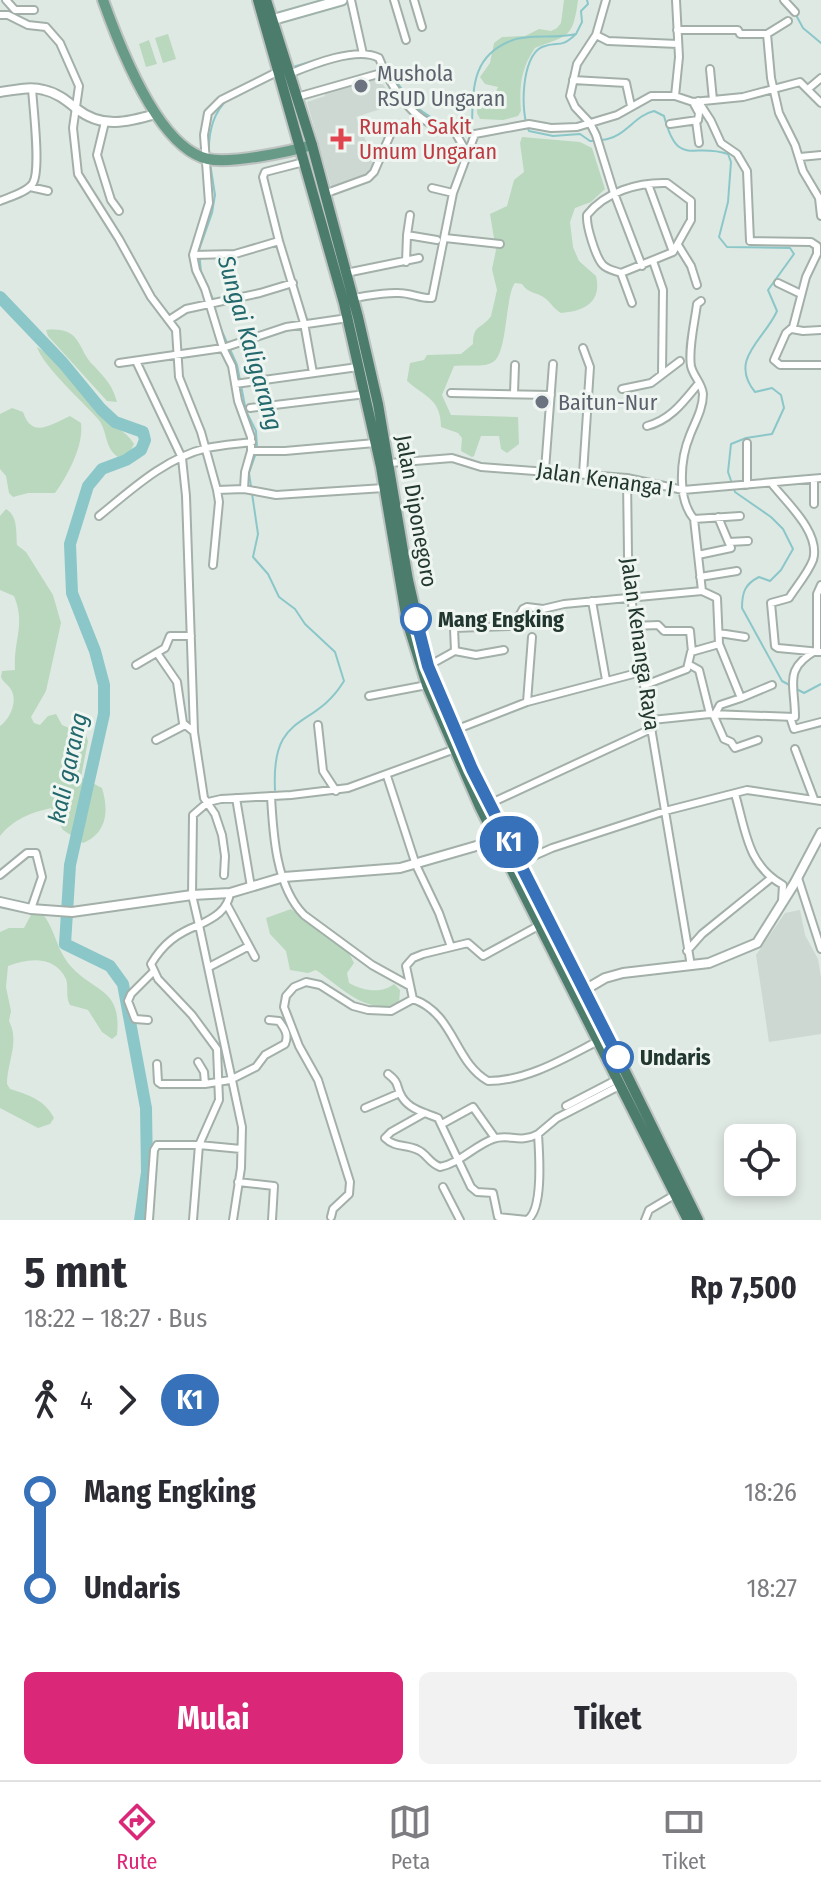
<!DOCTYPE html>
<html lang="id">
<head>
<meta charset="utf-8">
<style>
  :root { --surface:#fff; --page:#f2f2f3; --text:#2b2b33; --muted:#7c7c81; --line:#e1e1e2; --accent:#db2777 }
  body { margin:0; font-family:"Fira Sans Condensed",sans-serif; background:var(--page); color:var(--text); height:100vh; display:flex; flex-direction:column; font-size:30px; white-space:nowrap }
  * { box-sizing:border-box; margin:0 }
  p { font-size:26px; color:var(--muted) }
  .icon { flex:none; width:44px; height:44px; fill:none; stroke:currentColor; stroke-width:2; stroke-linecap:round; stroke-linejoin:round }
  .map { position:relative; height:1220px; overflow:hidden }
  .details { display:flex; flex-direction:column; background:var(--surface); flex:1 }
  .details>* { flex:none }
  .badge { padding:0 16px; border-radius:26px; font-size:28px; line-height:52px }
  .controls { position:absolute; left:724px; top:1124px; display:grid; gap:16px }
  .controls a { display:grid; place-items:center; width:72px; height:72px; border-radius:12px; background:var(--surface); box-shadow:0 4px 12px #0003; font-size:40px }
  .map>.badge { position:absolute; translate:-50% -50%; box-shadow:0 0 0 4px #fff }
  .legs { display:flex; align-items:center; gap:12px; height:88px; padding:0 24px; font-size:26px }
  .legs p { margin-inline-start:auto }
  .headline { display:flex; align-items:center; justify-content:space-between; height:136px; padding:0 24px }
  h1 { font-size:44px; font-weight:700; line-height:60px }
  .cta { display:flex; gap:16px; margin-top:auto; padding:16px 24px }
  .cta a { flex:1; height:92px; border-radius:12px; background:var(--accent); color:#fff; font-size:32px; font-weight:700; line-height:92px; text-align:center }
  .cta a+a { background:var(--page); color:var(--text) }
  ul { padding:0 24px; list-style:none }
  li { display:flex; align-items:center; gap:28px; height:96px; font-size:30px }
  li i { display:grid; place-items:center; width:12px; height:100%; margin:0 10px; background:currentColor }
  li i::after { content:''; width:20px; height:20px; margin:-10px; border:6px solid; border-radius:50%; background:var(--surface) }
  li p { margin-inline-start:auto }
  li:first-child i { background:linear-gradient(#0000 50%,currentColor 0) }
  li:last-child i { background:linear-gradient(currentColor 50%,#0000 0) }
  .tabs { display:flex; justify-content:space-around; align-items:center; height:112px; border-top:2px solid var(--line); background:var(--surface); font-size:22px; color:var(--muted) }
  .tabs a { display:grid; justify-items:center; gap:4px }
  .tabs .on { color:var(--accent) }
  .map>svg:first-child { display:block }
</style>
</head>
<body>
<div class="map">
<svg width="821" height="1220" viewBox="0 0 821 1220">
  <rect width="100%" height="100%" fill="#dfe9e3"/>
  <path fill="#cdd8d2" d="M377,78L399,103L356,117L374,161L372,170L368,175L332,190L307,102L325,96L323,89Z
    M800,910L805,935L818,959L821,977V1034L769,1042L756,955L785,913Z"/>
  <path fill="#b9d8be" d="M564,0H578C573,39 568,35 535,48C521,68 519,87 521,111L518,116L503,120L480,119L477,113V104L492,102L498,87L485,84L480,77L490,63L494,43L502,37L525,36L539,29L551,31L557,28L561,23Z
    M168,34L176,59L163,63L155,38Z
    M149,40L157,64L146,67L139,44Z
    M522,137L580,142L592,148L605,189L591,202L575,208L570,222L573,247L579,261L596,276C602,302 585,311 561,313C554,309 552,304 546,299C538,292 528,294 522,284L515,283C505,295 508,353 493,362C484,368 465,364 454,366L442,395L451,415L518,417L519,444L507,453L501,449L499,436H481L474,456L472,457L461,451L462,438L458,433L441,427C441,399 425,397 407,381L410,363L424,360L427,355L461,354L473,344C473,324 481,330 491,316L497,290L492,269L496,250L490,214L507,206L514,180L524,172L520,143Z
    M46,330C82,326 77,349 93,365C105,378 112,384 117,402L107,401L48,336Z
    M37,347C66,363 78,393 101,416C112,426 126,430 134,444L130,452L118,457C104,448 108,431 98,419C84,403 42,365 37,347Z
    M12,408L23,412C32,439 50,425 70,416L81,423C84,445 68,475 55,493H28L13,497L9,493L6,476L0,469V414Z
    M6,509C18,516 16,532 17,545L26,552L53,595L61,623L46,691L31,717L34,723L40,725L48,716L56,714L62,725L86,735L88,741L81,777L102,788C109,811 107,833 83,843L63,830L51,808C30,813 14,819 0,836V726C10,719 19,700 10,688C7,684 3,682 1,677L2,671L15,670C13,640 26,625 14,596L0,590V516Z
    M291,909L349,953L354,963L347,973L349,983C363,991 382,994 394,984L400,990L399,1004C365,1015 341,987 316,970L308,973L290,970L286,951L270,934L266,918Z
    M32,913H42C54,927 56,947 68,963C92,993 122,986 117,1035L112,1039L102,1032L88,1010L70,1005C65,996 69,988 66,979C55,955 28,958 8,966L6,987L11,1011L9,1021C20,1042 7,1062 7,1084L10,1089C29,1095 45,1100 54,1118L50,1124L38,1128L0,1108V932L9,928H24Z"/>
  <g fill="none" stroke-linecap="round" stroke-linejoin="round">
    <path stroke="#8bc7c9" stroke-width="2" d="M796,15L803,28L821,43
      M576,34C559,50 559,40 542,47C521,56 520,114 529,131L553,136L580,134L590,141H595
      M386,66C409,100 426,130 472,124C473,87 472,55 513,40C530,34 557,39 576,34L582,22L581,11L588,4L587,0
      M293,67L333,55
      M601,140C626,138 633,116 654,111L664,116C678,169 692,142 728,154L731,162L728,202L719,237L727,247L790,248L794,254L768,290L777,311C765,339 728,359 755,392L772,388L781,395L784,408L772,434L746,438L731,444L728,472L735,492L771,517L783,529L793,549L781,570L770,581L759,577C745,584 742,592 742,608L782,681L804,693L821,684
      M209,157C208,136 211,115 227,100
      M210,163L215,195L212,213L199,250L201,272L213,299
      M214,305L220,327L237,365L246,411L256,431L257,447
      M256,453L249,473L258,534L253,557L268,574L279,597L295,609L305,624L335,652L344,681C313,732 271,709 275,790"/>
    <path stroke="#8bc7c9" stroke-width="12" d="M0,297L63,363L101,409L115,422L143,432L145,440L141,450L126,460L102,469L88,486L70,544L72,593L95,651L104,685V714L70,865L65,944L110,966L123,984L146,1108L147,1172L140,1220"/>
    <g stroke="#a3b0a9" stroke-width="10">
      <path id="minor" d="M6,0L15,10H34
        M351,0L363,54
        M394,0L406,40
        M414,0L422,27
        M606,0L596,35L577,64L570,96L575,107L590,123L596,135L614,193L642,266
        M676,0L679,57L675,96L693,102L743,97L800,82L821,103
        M784,0L795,12
        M0,15H8L28,25L46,27L60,43L79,86L73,128L78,174L119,239L151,297L176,330L179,377L201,432L217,490L219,502L213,565
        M677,30H738L740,34H767L788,21
        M767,34L771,78L779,113L795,145L803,171L819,198L821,216
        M596,35L608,41L678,44
        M710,69L713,100
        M279,71L221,100L208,113L204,135L209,203L193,255L196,270L205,289L223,348L232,366L238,401L251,437V451L245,472L244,489L276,495L384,488
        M289,74C311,65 357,46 379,58L385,72
        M573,80L626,83L631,106
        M808,89L821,78
        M297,97L385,72C401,101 419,126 455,132L467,153
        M698,101L711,121L721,143L737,154L747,171L750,241L811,242L817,246V254L806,277L793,327L786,333L774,360L780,365H821
        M696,121L699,143
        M105,122L97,155L111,200L119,211
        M670,124L698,120L699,113L693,102
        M800,157L821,155
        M304,162L265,172L263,177L279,241L304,323L313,373
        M667,183L691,201V220L673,252L621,273C616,271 608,270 603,265C596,258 586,226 587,215C605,192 638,182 667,183Z
        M648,184L673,252
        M30,187L48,191
        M432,188L453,193
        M324,194L368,178L374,172L391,133
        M0,201C9,197 28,192 33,183C41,169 33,107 32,88
        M410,215L407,235L437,240
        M445,238L500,244
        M678,245L691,266L697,285
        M193,255L235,254L279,241
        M653,261L663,290L662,373
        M406,262L407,235
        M346,273L419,258
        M621,273L632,303
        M778,283L801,294
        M353,298C368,296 384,292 399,293C411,293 421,299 432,298L453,193L475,134L529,124L551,128L577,127L617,115L651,96H675
        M701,301L697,304C695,321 688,349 691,366C693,376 702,383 703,394C703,409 695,422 690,435C680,459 677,499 694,519L740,516
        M169,320L186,309L260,293L293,283
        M792,329L803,331L821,330
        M583,348L590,367L583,474
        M136,361L182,458L186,496L194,732L204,798L215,814L222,835L225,856L224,875
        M119,363L223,348L286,327L348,318
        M235,384L358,367
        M622,389L651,383L680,361
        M451,393L551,395
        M514,393L515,365
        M250,408L366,394
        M647,426C671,420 684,401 699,383
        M251,451H285L375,443
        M390,463L452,458L481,467L627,478L683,490L821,478
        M545,470L553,364
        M627,478L628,555L634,626L691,966
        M814,479V504
        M772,484C787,503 821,533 813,560C808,573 796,587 789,598L771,603L775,646L778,648L821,652
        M747,485V443
        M217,490L244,489
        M99,516C131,490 165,458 207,448C221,445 237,444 252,442
        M729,542L748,541
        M698,555L731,548L718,517
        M700,577L737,571
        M592,601L606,680
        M634,626L658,625L664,631H690L692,652
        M719,633L745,637
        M719,644L741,698L772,685
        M455,651L476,655L504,650
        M157,653L177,682L183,723L194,732
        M136,665L165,648L170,636H191
        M690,665L699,670L710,714
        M428,666L455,651L454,628L509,626L517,620L523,609L527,607L543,609L564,604L702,591L694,519
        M645,685L687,669L691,652L719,644L717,598L702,591
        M369,696L427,685
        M527,702L532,637
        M713,714L724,739L731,742L735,748L758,740
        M715,714L720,705L741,698
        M790,717L794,729L821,722
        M652,720L710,714L795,717C795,683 783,669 817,650V594L821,585
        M318,725L323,771L336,791
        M455,730L527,702L641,672
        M156,740L185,725
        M795,749L814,799
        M387,776L416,865L439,913L451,947
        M735,794C746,831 747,865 783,885L782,901
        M271,796C273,834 276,887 304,915L372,965L410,986
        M236,798L251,887
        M489,804L653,728
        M518,863L552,848L665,811L747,790L821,801
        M0,875L27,853H36L42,877L31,909
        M798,878L821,949
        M230,893C228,910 214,918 199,925L242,1127L241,1168L233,1220
        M227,905L255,957
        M687,951L702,934L770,879
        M209,967L249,946
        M413,999C455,1014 454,1062 488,1081C527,1081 565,1058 598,1041
        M413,999L406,966L413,958L423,954L468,943L483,956L540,925
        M148,1020L135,1019L128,1001L131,994L153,972
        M198,1062L204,1072L205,1084
        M157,1064L158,1082L161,1084H205L230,1080L256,1067L265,1055L285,1044C289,1035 285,1029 279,1021L269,1020
        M388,1074C401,1084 395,1086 402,1097C410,1110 426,1113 438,1118L471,1187L477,1192L493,1193L498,1217L527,1220C544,1210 539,1152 538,1134L557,1118L621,1085
        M566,1106L618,1079
        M365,1108L400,1093
        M423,1114L391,1132L385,1138C395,1148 406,1144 418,1150C427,1154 429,1163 440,1167C460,1163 474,1146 493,1139C508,1133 520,1144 538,1134
        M442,1124L473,1107L495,1138
        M238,1182L274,1186L272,1220
        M443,1187L460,1220
        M331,1217L333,1209L349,1194L350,1182L318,1080L299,1046L284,1007L286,996L294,987L306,982L320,985L353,1006L368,1010L391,1011L413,999
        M149,1220L154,1150L157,1145H199L241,1149
        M193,1220L199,1145L219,1100L217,1049L192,1015L158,979L151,964C163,944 177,933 199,925L192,895L193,815L208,802L221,799L291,795L348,788L455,749
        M645,1220L649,1210L676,1194"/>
    </g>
    <g stroke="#a3b0a9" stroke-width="12">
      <path id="tertiary" d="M0,92C15,90 30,86 44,90C58,93 67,101 77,109C102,129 128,122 156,114
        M0,902L31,909L72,912L192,895L230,893L284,877L400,868L497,840
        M576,995L605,978L623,973L709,963L757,943L794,884L821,833"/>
    </g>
    <g stroke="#9fb3aa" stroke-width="13">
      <path id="secondary" d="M268,21L342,0"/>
    </g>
    <g stroke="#bdc3c1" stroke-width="14">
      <path id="primary" d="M103,0C119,45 158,148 208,159C230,164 289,152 312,145"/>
    </g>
    <g stroke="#bdc3c1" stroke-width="14">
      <path id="trunk" d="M258,0L344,303L381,467L407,621L427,685L480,807L688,1220
        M266,0L312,145L358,317L378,404L408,580L428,666L472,769L518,863L618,1057L698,1220"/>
    </g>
    <use href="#minor" stroke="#fff" stroke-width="6"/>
    <use href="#tertiary" stroke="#fff" stroke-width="8"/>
    <use href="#secondary" stroke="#fff" stroke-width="9"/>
    <use href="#primary" stroke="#679a87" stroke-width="10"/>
    <use href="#trunk" stroke="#4c7d6c" stroke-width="10"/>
  </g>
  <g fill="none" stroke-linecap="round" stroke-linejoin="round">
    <g stroke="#fff" stroke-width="18">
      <path id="line-1" d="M416,619L428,666L472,769L618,1057"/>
    </g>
    <use href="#line-1" stroke="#3671b9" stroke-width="12"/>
  </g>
  <g fill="#6b7280" stroke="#eff6f1" stroke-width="3">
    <circle cx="361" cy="86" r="8"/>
    <circle cx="542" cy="402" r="8"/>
  </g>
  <path fill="#e0444e" stroke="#eff6f1" stroke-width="3" d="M337 127h8v8h8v8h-8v8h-8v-8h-8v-8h8z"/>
  <g fill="#fff" stroke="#3671b9" stroke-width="4">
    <circle cx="416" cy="619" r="14"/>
    <circle cx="618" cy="1057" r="14"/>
  </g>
  <g text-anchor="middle" stroke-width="6" stroke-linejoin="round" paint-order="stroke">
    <g font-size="22" fill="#5b616d" stroke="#eff6f1" text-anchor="start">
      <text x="377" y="81">Mushola<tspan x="377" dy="25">RSUD Ungaran</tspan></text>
      <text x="558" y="410">Baitun-Nur</text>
    </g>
    <g font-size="22" fill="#be3a42" stroke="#eff6f1" text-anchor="start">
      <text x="359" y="134">Rumah Sakit<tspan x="359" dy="25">Umum Ungaran</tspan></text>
    </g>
    <g font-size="22" fill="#22372f" stroke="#eff6f1">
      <text transform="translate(605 479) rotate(8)" y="8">Jalan Kenanga I</text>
      <text transform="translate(417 511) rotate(80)" y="8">Jalan Diponegoro</text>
      <text transform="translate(641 644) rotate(82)" y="8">Jalan Kenanga Raya</text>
    </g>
    <g font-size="22" font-weight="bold" fill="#22372f" stroke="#eff6f1" text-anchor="start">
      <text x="438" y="627">Mang Engking</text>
      <text x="640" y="1065">Undaris</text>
    </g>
    <g font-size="24" font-style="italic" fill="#22686c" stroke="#eff6f1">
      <text transform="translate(250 343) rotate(74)" y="8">Sungai Kaligarang</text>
      <text transform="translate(68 768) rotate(-78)" y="8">kali garang</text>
    </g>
  </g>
</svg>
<div class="controls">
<a><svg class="icon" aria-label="locate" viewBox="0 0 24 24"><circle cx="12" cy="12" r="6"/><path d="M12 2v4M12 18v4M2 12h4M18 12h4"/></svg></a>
</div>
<b class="badge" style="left:509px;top:842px;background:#3671b9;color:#fff">K1</b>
</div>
<section class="details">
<div class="headline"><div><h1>5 mnt</h1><p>18:22 – 18:27 · Bus</p></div><b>Rp 7,500</b></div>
<div class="legs"><svg class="icon" aria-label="walk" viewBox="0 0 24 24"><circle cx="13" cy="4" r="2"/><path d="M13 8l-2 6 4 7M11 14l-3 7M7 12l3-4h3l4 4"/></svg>4<svg class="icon" aria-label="forward" viewBox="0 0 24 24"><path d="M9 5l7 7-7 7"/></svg><b class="badge" style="background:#3671b9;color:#fff">K1</b></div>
<ul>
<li><i style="color:#3671b9"></i><b>Mang Engking</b><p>18:26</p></li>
<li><i style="color:#3671b9"></i><b>Undaris</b><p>18:27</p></li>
</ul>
<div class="cta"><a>Mulai</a><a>Tiket</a></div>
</section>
<nav class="tabs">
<a class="on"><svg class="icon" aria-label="directions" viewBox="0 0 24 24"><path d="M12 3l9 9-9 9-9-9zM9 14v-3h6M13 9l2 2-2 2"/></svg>Rute</a>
<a><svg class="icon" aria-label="map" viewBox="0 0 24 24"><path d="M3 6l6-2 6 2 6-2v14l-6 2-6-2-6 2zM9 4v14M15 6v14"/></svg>Peta</a>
<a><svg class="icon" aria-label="tickets" viewBox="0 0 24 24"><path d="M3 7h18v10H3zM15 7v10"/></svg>Tiket</a>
</nav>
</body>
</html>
